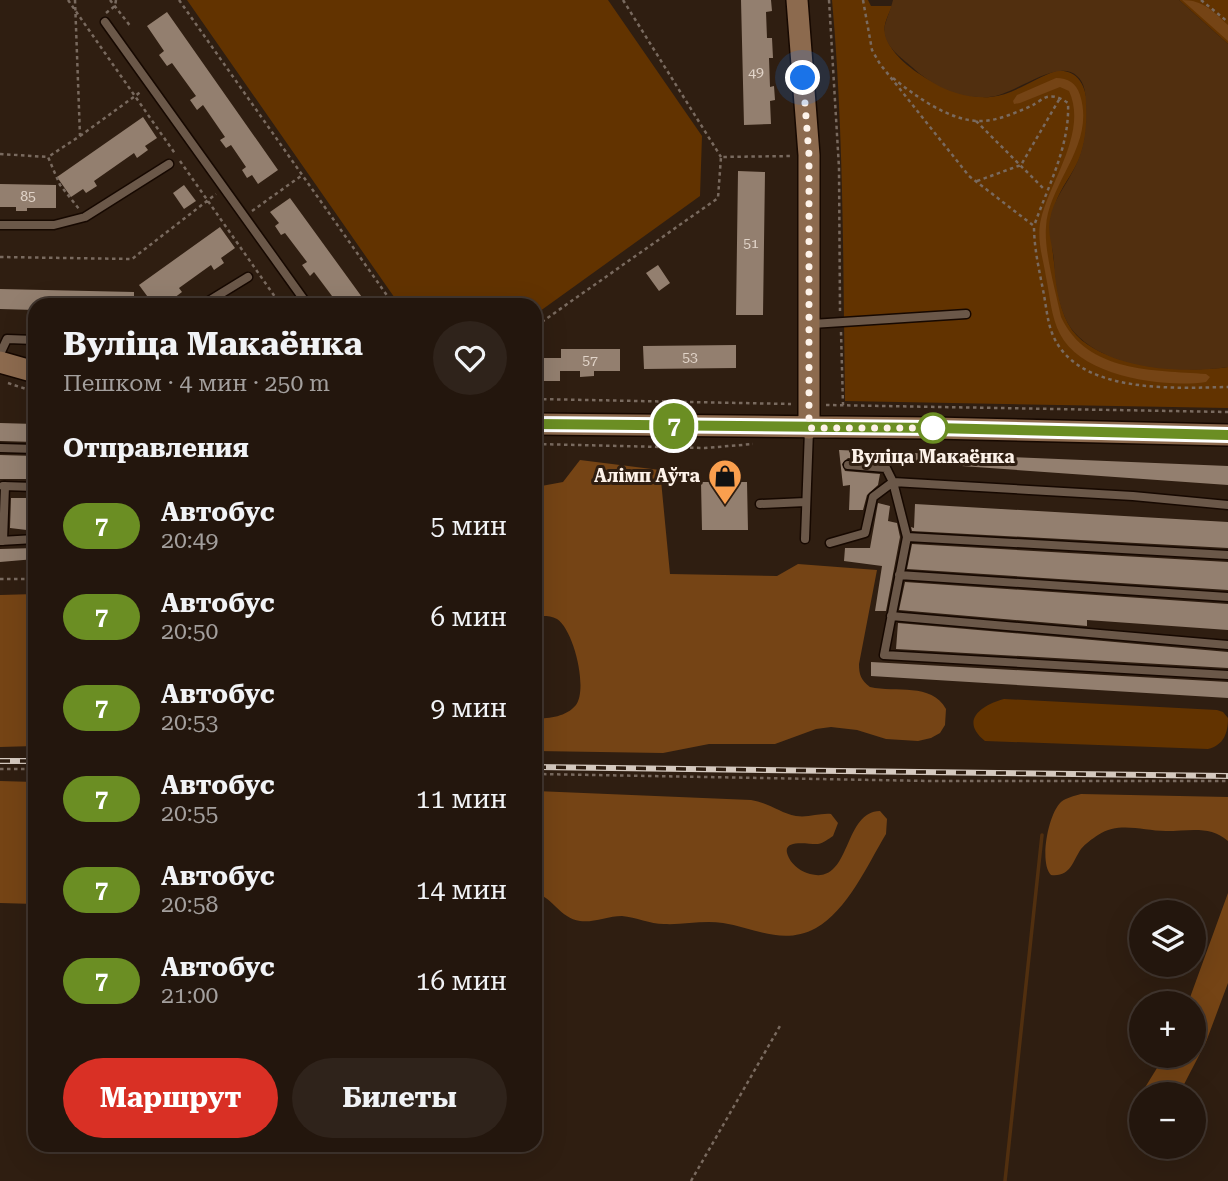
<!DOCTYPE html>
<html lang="ru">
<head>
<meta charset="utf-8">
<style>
  :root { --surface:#23160d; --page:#2f231b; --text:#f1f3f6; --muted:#a39f9d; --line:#40352e; --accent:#d93025 }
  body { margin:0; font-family:"Roboto Serif",serif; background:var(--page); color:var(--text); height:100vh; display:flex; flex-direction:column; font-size:26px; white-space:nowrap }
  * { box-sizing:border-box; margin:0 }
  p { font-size:23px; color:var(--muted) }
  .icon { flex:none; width:38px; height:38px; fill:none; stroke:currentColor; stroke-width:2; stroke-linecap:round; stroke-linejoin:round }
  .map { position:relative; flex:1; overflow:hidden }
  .panel { position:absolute; left:28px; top:298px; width:514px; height:854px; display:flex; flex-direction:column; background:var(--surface); border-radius:21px; box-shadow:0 7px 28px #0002,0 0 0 2px var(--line) }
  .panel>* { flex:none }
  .badge { padding:0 14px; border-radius:23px; font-size:24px; line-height:46px }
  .buttons { position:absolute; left:1129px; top:900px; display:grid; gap:14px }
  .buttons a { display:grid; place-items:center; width:77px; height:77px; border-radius:50%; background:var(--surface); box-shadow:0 7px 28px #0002,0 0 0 2px var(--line); font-size:35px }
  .you { position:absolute; width:35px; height:35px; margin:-18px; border:5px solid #fff; border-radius:50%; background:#1a73e8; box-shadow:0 0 0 10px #1a73e833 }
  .map>.badge { position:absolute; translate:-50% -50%; box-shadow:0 0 0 4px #fff }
  h2 { padding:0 35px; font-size:26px; line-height:63px }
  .round { display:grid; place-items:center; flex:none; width:74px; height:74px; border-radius:37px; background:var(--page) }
  .headline { display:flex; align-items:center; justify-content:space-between; height:119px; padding:0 35px }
  h1 { font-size:33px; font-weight:700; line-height:52px }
  .button { display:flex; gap:14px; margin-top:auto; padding:14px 35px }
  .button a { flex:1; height:80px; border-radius:42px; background:var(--accent); color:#fff; font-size:28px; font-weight:700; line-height:80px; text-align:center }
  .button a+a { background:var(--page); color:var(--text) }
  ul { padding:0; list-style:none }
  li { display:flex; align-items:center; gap:21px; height:91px; padding:0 35px }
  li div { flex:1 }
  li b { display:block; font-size:26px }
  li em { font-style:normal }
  li .badge { min-width:77px; font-weight:700; text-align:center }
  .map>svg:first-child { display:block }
</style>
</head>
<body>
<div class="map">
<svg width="1228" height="1181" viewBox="0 0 1228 1181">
  <rect width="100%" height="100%" fill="#2f1e11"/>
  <path fill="#623300" d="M187,0H608L702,136L700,196L536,314V304H399Z
    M832,0H868L871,6H892C889,14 883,24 885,32C890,67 958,100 990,97C1014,95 1034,78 1056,71C1098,67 1089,132 1080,157C1073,174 1060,188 1055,205C1049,223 1052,249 1055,269C1057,288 1060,313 1072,330C1100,368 1186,373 1228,367V408L845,401C843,268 844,133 832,0Z
    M1179,0H1228V44Z
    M1004,699L1217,710L1223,712L1228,718C1228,733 1224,745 1208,749L985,741C959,720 982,705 1004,699Z"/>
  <path fill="#754415" d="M1182,0C1203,0 1213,11 1228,25V41Z
    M1056,78C1068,78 1076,83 1080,95C1096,145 1048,183 1046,227C1044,252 1056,292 1061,317C1087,373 1154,370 1206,374L1210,377L1206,382C1164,388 1082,377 1060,334C1051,317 1050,296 1046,277C1043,258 1036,238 1041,219C1050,181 1088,132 1069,91L1060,87L1020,103L1014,104L1013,101L1017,95Z
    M580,460L660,470L670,574L777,576L798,564L877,570L859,664C859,675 861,680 870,687C896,693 931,682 946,709L945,725L940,733L931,738L918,741L886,739L857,730L831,727L816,729L775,744H709L663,753L536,751V719C550,718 566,717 576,705C588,689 574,630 557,619C550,615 543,616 536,616V487L563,482Z
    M35,594V746L0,747V595Z
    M0,781L35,782V904L0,903Z
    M536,791L751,800C770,803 780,813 796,816C808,818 819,813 831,814L838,823L833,836C828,839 824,843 818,844C810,845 778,837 789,858C793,866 802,872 810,874C852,885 842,812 880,811L887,819L886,834C868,864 847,911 816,928C783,946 755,928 723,923C703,920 684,925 664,924C650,924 636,917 622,916C608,916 593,923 580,921C560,918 553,898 536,893Z
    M1081,794L1228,797V841C1210,825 1189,831 1166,831C1142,831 1120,821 1098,835C1092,839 1085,844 1081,849C1072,862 1071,877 1051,875C1039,863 1048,814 1061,802C1066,798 1074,796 1081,794Z
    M1228,893V983L1206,1042L1179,1094H1141L1165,1055H1194V1003H1188Z"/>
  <path fill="#512f0f" d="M893,0H1179L1228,44V367C1182,374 1107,370 1074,332C1059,314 1055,283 1054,261C1053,247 1047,233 1050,219C1053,200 1067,184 1075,167C1085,148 1087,126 1086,105C1086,95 1085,83 1077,76C1057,57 1014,96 989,97C961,99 932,86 912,67C900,57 881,44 885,25C887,17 891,9 893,0Z"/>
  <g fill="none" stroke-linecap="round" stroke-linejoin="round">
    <path stroke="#512f0f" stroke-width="3.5" d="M1005,1181L1042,835"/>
  </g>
  <path fill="#937f6f" d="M741,0H771L772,11L766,12L767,38H772L773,58H769L770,87L774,86L775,100L770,101L771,124L744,125Z
    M167,12L278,170L258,184L252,175L247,178L242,170L246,167L231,145L226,148L220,140L225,137L203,105L197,110L190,100L196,96L172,63L167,66L159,55L164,51L147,26Z
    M143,117L157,138L145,146L148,150L137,158L134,153L94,181L97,186L86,193L83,189L71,197L57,177Z
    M738,171L765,172L763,315H736Z
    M0,184L56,185V208H27V211H16V207H0Z
    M184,185L196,201L184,209L173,193Z
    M290,198L367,304H338L314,272L310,276L302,265L307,262L285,233L281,235L275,226L279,223L270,212Z
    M220,227L235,248L221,258L224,263L214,270L211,265L179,288L182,292L170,301L167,296L153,304L139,285Z
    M658,265L670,283L659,291L646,273Z
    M0,289L134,292V304H35V310L0,309Z
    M736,345V368L644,369L643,346Z
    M561,349H620V371H594V376L580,377V371H560V381H536V358H561Z
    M0,423L35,424V442L0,441Z
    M839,450L1228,466V485L848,458L842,464L845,471L880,474L878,485L867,495L863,510H849L850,485L843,486Z
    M0,455L35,456V479H0Z
    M701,482H747L748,530H702Z
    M11,498H35V531L10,528Z
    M878,503L890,506L888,521L897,523L900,537L886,611H875L882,566L844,561L845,548H870Z
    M915,504L1228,522V548L912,531L911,527L914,528Z
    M912,544L1228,562V590L907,569Z
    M35,548V559L0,562V549Z
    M905,582L1228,604V630L1087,620V626L899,610Z
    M898,623L1228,652V668L896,649Z
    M871,662L1228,682V698L871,676Z"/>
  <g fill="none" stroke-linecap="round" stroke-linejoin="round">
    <g stroke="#160800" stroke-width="11">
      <path id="lane" d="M105,22L307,304
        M0,225H54L85,217L169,164
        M204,304L248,277
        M812,324L966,314
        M0,354L7,339L35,340
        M0,448L35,449
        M848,465L886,468L893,482L907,537L884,655L1228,675
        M3,486L35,487
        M760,504L806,502
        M907,537L1228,555
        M805,539L809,430
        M0,541L35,539
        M3,541L5,486
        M830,543L865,533L873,497L893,482L1133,496L1228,505
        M899,575L1228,597
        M891,616L1228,645"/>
    </g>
    <g stroke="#160800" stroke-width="24">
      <path id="secondary" d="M797,0L809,155V428
        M0,362L35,372
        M536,424L934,428L1228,435"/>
    </g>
    <path stroke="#796a5f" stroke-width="2.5" stroke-dasharray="3.5 3.5" stroke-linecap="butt" d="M68,0L176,155
      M75,0L80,136L48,157L60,185L79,209
      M110,0L131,27
      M179,0L393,304
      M623,0L721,157
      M829,0L839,168L840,311
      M863,0L872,50L880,64L969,176L1034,226C1034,248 1039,269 1043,290C1046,304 1047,320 1052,333C1076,395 1175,388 1228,387
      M1201,0L1228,22
      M106,13L115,6L116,0
      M893,78C915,96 951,122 981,121C997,121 1018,112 1033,105C1037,103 1043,98 1047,97C1055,95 1062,99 1068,103C1070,146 1048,186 1034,226
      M976,121L1045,190
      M80,136L142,91
      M0,154L48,157
      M180,161L280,304
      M977,181L1021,165L1060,98
      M252,211L301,176
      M0,257L132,259L216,194
      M536,326L718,198L721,157L792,156
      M841,332L843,405
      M8,383L35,392
      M536,399L791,404
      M826,405L1228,412
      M536,444L705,448L753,444
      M0,579H35
      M0,769H35
      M536,774L931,781H1228
      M691,1181L780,1026"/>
    <use href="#lane" stroke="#6b5849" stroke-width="8"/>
    <use href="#secondary" stroke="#8c6a4e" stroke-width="21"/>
    <g stroke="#d5c9bf" stroke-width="6">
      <path id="rail" d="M0,761H35
        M536,767L1228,776"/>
    </g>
    <use href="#rail" stroke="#2f1e11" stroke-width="3.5" stroke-dasharray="10" stroke-linecap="butt"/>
  </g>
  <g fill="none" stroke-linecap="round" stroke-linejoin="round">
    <g stroke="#fff" stroke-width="16">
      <path id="line" d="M536,424L934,428L1228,435"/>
    </g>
    <use href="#line" stroke="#6b8e23" stroke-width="10"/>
    <path stroke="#fdf2e9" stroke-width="7" stroke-dasharray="0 12.6" d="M803,78L809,155V428H933"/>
  </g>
  <defs>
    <g id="shop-pin" transform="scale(1.75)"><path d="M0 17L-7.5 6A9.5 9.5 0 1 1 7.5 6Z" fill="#fa9f4e" stroke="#2f1e11"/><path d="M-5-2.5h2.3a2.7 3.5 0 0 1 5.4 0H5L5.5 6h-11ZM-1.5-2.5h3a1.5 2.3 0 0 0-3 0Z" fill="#111"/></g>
  </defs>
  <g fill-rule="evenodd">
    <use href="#shop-pin" x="725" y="476"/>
  </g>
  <circle fill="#fff" stroke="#6b8e23" stroke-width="3.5" cx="933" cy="428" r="14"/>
  <g text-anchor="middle" stroke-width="6" stroke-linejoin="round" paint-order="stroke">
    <g font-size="14" fill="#e2d5ca">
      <text x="756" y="77">49</text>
      <text x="28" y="201">85</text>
      <text x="751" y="248">51</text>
      <text x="690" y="362">53</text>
      <text x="590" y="365">57</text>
    </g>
    <g font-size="18" font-weight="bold" fill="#fdf2e9" stroke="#2f1e11">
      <text x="933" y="463">Вуліца Макаёнка</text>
    </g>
    <g font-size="18" font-weight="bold" fill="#fdf2e9" stroke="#2f1e11" text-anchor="end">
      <text x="700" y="482">Алімп Аўта</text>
    </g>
  </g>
</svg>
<div class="buttons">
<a><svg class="icon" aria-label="layers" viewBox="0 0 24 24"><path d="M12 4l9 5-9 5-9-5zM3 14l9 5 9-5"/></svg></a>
<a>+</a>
<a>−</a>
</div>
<div class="you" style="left:803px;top:78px"></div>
<b class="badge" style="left:674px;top:426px;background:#6b8e23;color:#fff">7</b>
<section class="panel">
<div class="headline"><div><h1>Вуліца Макаёнка</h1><p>Пешком · 4 мин · 250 m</p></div><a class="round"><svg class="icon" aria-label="heart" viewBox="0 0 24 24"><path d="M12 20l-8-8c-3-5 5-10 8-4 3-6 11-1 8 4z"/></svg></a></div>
<h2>Отправления</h2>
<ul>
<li><span class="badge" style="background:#6b8e23;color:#fff">7</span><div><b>Автобус</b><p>20:49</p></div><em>5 мин</em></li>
<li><span class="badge" style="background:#6b8e23;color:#fff">7</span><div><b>Автобус</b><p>20:50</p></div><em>6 мин</em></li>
<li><span class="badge" style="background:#6b8e23;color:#fff">7</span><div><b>Автобус</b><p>20:53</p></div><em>9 мин</em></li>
<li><span class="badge" style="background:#6b8e23;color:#fff">7</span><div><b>Автобус</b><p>20:55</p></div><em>11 мин</em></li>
<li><span class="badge" style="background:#6b8e23;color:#fff">7</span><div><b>Автобус</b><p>20:58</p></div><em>14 мин</em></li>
<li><span class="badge" style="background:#6b8e23;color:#fff">7</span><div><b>Автобус</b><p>21:00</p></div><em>16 мин</em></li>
</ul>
<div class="button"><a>Маршрут</a><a>Билеты</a></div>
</section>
</div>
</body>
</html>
